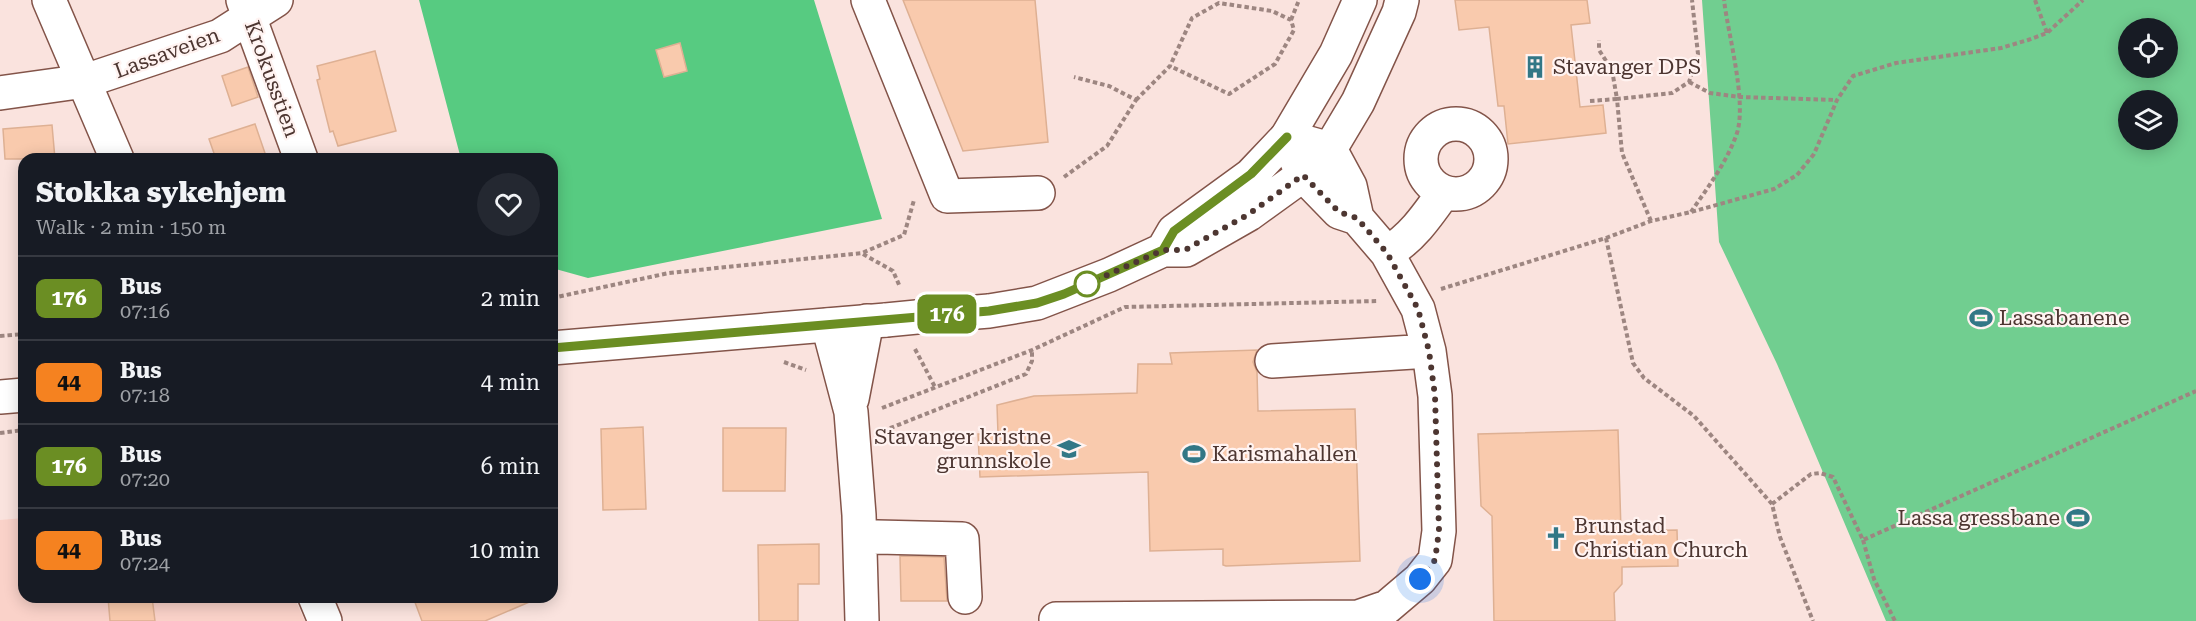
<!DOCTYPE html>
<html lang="en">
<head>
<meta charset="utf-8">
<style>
  :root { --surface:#171b24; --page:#242831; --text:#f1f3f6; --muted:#9ea1a6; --line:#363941 }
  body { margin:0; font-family:"Roboto Serif",serif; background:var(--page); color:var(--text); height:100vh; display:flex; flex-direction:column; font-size:22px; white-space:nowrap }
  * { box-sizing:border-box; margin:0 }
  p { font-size:20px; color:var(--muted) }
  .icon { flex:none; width:33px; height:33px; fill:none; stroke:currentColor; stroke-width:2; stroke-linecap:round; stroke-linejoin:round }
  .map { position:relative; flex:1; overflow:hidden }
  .drawer { position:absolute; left:18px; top:153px; width:540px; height:450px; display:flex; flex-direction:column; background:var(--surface); border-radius:18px; box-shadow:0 3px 15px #0003 }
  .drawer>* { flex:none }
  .badge { padding:0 12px; border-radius:9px; font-size:21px; line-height:39px }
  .controls { position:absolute; left:2118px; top:18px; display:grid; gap:12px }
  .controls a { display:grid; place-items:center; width:60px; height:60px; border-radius:50%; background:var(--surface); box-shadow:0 3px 15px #0003; font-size:30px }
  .you { position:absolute; width:30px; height:30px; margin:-15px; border:4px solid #fff; border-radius:50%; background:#1a73e8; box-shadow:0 0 0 9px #1a73e833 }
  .map>.badge { position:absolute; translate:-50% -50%; box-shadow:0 0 0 3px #fff }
  .round { display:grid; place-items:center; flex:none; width:63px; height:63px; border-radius:32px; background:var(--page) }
  .overview { display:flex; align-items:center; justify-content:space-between; height:102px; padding:0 18px }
  h1 { font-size:28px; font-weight:800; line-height:45px }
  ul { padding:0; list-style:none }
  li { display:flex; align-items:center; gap:18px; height:84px; padding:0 18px; border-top:2px solid var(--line) }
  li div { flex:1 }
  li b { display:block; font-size:22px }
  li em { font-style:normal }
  li .badge { min-width:66px; font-weight:700; text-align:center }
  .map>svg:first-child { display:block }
</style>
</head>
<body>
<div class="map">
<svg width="2196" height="621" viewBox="0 0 2196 621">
  <rect width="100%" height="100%" fill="#fae3de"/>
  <path fill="#fad2c9" d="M24,518V597H294L305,621H0V520Z"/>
  <path fill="#71ce90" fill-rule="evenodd" d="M1702,0H2196V621H1886L1777,364L1719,242ZM2128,28H2168V68H2128ZM2128,100H2168V140H2128Z"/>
  <path fill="#57cb81" d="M419,0H814L882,219L588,278L552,268V159H461Z"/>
  <path fill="#f9caad" stroke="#deb093" stroke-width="1.5" d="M903,0H1035L1048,142L963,151Z
    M1455,0H1587L1590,23L1571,25L1580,107L1603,105L1606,133L1508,144L1504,106H1498L1489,27L1459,30Z
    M680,43L687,71L664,77L656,50Z
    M375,51L396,131L338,146L333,131L330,132L317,80L320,79L317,66Z
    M248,67L258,97L232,106L222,76Z
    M255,124L267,159H216L209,139Z
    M52,125L55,159H5L3,129Z
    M1257,350L1253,362L1257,372L1258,411L1355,409L1360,561L1226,566L1223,565V549L1150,551L1148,472L980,477L978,434H998L997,405L1034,396L1137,393L1138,364H1172L1170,353Z
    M643,427L646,509L603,510L601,429Z
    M723,428H786L785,491H723Z
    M1618,430L1621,531L1677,530L1678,566L1622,567V584L1614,593L1615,621H1494L1492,516L1481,506L1478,434Z
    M819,544V584H798V621H759L758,545Z
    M900,556L944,557L947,601H901Z
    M108,597H152L155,621H110Z
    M413,597H541L485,621H422Z"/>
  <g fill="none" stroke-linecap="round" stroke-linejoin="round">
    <g stroke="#835449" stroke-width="36">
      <path id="minor" d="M49,0L117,159
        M243,0L301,159
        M868,0L947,196L1038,193
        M0,93L85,81L220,36L276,0
        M1421 159a35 35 0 1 1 70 0a35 35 0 1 1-70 0Z
        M1291,148L1303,175L1339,212L1357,218
        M1387,253C1412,238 1427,216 1444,192
        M828,325L851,412L859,515L862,621
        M1272,361L1429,351
        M852,399L867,321
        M860,539L877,537L962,539L965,597
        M315,597L325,621
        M1056,619L1358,617L1387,607L1420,579L1435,560L1439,531L1435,396L1429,351L1418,309L1387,253L1357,218L1350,186L1330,149L1287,137"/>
    </g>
    <g stroke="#835449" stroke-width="36">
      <path id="major" d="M1163,250L1174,231L1251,175L1287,137L1336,54L1360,0
        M927,316L989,311L1037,303L1109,275L1163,250H1186L1249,214L1303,175L1330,149L1358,102L1399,12L1402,0
        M552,348L886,320
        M0,397L24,395"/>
    </g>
    <path stroke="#9d8681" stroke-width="4" stroke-dasharray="4.5 3" stroke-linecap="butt" d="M2035,0L2047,33
      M1291,20L1299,0
      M1689,82L1710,93L1740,97L1837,100
      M1136,100L1170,66L1192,18L1219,3L1272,11L1291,20L1294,30L1275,64L1229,94L1170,66
      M1590,101L1617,99L1612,70L1599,50V40
      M1064,177L1107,146L1136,100L1109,86L1074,77
      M1691,212C1708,187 1727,162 1737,133C1747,101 1728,34 1724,0
      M1651,221L1622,153L1617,99L1672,93L1689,82L1698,54L1692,0
      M1606,238L1633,363L1644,378L1694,416L1772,504L1780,537L1813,621
      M863,254L893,271L900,287
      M1441,289L1606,238L1651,221L1691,212L1774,189L1797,175L1814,154L1837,100L1853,76L1896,63L2001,48L2028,40L2047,33L2083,0
      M552,298L669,273L862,253L904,235L914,200
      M0,336L24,334
      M915,349L936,389
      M784,362L806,370
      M882,408L1032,350L1125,307L1377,301
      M883,431L1026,374L1032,361V350
      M0,433L24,430
      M1772,504L1811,474L1820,473L1833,477L1863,540L2196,391
      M1863,540L1874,579L1895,621"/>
    <use href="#minor" stroke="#fff" stroke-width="33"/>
    <use href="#major" stroke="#fff" stroke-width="33"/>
    <g stroke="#835449" stroke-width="36" stroke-linecap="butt">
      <path id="major-bridge" d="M886,320L927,316"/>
    </g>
    <use href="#major-bridge" stroke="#fff" stroke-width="33"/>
  </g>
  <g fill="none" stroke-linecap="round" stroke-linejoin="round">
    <g stroke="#fff" stroke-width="14">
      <path id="line" d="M552,348L989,311L1037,303L1064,294L1163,250L1174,231L1251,174L1287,137"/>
    </g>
    <use href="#line" stroke="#6b8e23" stroke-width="9"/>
    <path stroke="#4d3631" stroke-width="6" stroke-dasharray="0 10.8" d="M1087,284L1163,250H1185L1249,214L1303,175L1339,212L1357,218L1387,253L1418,309L1429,351L1435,396L1439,531L1435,560L1420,579"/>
  </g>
  <defs>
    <g id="building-bare" transform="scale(1.8)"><path d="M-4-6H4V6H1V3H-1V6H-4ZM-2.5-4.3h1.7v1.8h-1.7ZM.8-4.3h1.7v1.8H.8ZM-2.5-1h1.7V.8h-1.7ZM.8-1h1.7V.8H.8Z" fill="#327786" stroke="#fff3f1" stroke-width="2.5" paint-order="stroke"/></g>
    <g id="stadium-bare" transform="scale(1.8)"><path d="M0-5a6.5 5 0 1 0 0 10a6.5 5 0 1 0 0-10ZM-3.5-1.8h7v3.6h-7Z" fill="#327786" stroke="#fff3f1" stroke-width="2.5" paint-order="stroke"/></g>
    <g id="school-bare" transform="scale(1.8)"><path d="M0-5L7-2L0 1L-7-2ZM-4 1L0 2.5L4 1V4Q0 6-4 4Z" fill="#327786" stroke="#fff3f1" stroke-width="2.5" paint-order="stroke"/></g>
    <g id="church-bare" transform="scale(1.8)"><path d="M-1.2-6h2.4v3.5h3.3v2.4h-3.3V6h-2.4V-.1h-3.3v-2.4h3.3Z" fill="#327786" stroke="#fff3f1" stroke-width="2.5" paint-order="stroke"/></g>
  </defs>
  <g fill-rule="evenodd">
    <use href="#building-bare" x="1535" y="67"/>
    <use href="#stadium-bare" x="1981" y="318"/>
    <use href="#school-bare" x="1069" y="449"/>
    <use href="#stadium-bare" x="1194" y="454"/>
    <use href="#stadium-bare" x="2078" y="518"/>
    <use href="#church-bare" x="1556" y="538"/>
  </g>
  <circle fill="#fff" stroke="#6b8e23" stroke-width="3" cx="1087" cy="284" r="12"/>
  <g text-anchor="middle" stroke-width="4.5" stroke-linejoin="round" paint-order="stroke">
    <g font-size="21" fill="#4d3631" stroke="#fff3f1">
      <text transform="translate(167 53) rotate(-20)" y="7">Lassaveien</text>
      <text transform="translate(272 79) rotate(70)" y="7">Krokusstien</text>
    </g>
    <g font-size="21" fill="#4d3631" stroke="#fff3f1" text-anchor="start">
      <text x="1553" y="74">Stavanger DPS</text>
      <text x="1999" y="325">Lassabanene</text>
      <text x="1051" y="444" text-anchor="end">Stavanger kristne<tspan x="1051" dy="24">grunnskole</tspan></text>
      <text x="1212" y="461">Karismahallen</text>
      <text x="2060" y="525" text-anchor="end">Lassa gressbane</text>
      <text x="1574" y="533">Brunstad<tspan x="1574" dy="24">Christian Church</tspan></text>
    </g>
  </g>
</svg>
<div class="controls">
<a><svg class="icon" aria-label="locate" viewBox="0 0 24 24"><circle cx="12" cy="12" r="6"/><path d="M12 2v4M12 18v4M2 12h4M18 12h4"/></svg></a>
<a><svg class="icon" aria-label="layers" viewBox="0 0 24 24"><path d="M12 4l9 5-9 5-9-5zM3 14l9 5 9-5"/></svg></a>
</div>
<div class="you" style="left:1420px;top:579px"></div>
<b class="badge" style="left:947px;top:314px;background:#6b8e23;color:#fff">176</b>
<section class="drawer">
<div class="overview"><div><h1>Stokka sykehjem</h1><p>Walk · 2 min · 150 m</p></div><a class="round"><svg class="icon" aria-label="heart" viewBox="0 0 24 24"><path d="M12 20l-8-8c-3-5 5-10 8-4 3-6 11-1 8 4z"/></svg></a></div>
<ul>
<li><span class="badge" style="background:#6b8e23;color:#fff">176</span><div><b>Bus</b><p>07:16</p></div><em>2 min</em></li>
<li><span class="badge" style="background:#f58220;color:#111">44</span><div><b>Bus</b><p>07:18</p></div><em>4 min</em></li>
<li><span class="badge" style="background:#6b8e23;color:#fff">176</span><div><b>Bus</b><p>07:20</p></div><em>6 min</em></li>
<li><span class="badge" style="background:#f58220;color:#111">44</span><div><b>Bus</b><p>07:24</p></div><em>10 min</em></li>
</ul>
</section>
</div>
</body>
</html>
